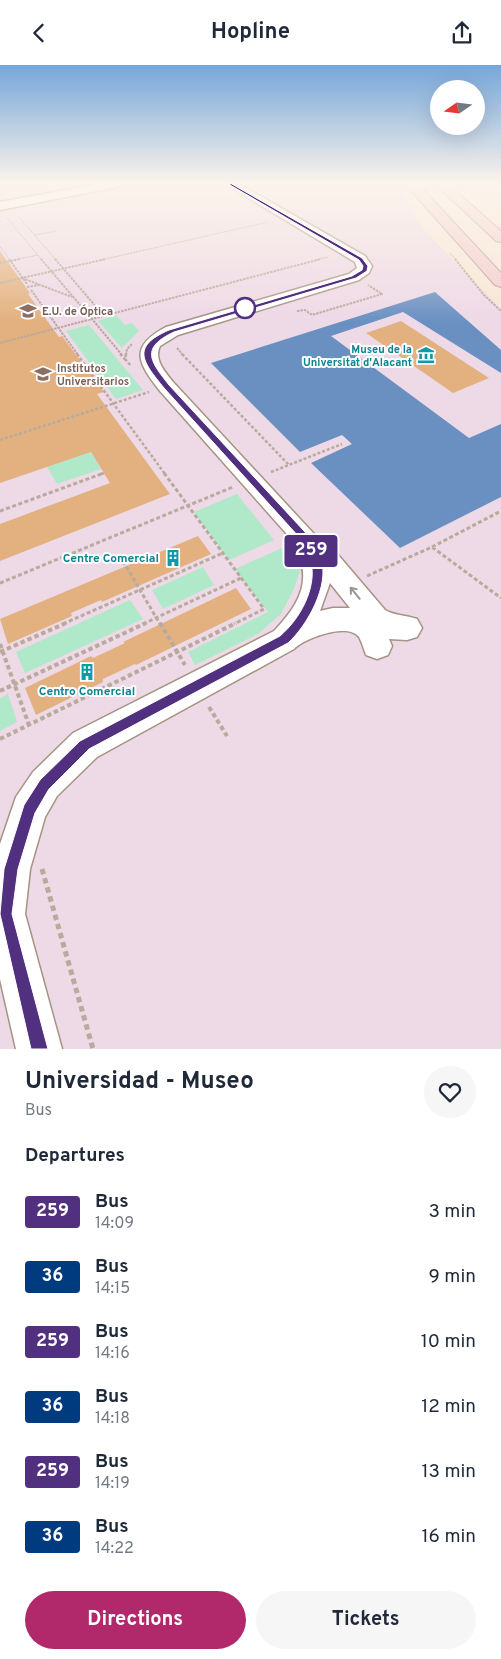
<!DOCTYPE html>
<html lang="en">
<head>
<meta charset="utf-8">
<style>
  :root { --surface:#fff; --page:#f6f6f7; --text:#1f2937; --muted:#747a83; --accent:#b1296b }
  body { margin:0; font-family:Overpass,sans-serif; background:var(--page); color:var(--text); height:100vh; display:flex; flex-direction:column; font-size:19px; white-space:nowrap }
  * { box-sizing:border-box; margin:0 }
  p { font-size:16px; color:var(--muted) }
  .icon { flex:none; width:28px; height:28px; fill:none; stroke:currentColor; stroke-width:2; stroke-linecap:round; stroke-linejoin:round }
  .map { position:relative; height:984px; overflow:hidden }
  .drawer { display:flex; flex-direction:column; background:var(--surface); flex:1 }
  .drawer>* { flex:none }
  .badge { padding:0 10px; border-radius:4px; font-size:18px; line-height:32px }
  .needle { width:32px; rotate:256deg }
  .controls { position:absolute; left:430px; top:15px; display:grid; gap:10px }
  .controls a { display:grid; place-items:center; width:55px; height:55px; border-radius:50%; background:var(--surface); box-shadow:0 5px 20px #0002; font-size:25px }
  .map>.badge { position:absolute; translate:-50% -50%; box-shadow:0 0 0 2px #fff }
  h2 { padding:0 25px; font-size:19px; line-height:45px }
  .round { display:grid; place-items:center; flex:none; width:52px; height:52px; border-radius:26px; background:var(--page) }
  .headline { display:flex; align-items:center; justify-content:space-between; height:85px; padding:0 25px }
  h1 { font-size:24px; font-weight:700; line-height:38px }
  .action { display:flex; gap:10px; margin-top:auto; padding:10px 25px }
  .action a { flex:1; height:58px; border-radius:30px; background:var(--accent); color:#fff; font-size:20px; font-weight:700; line-height:58px; text-align:center }
  .action a+a { background:var(--page); color:var(--text) }
  ul { padding:0; list-style:none }
  li { display:flex; align-items:center; gap:15px; height:65px; padding:0 25px }
  li div { flex:1 }
  li b { display:block; font-size:19px }
  li em { font-style:normal }
  li .badge { min-width:55px; font-weight:700; text-align:center }
  header { display:flex; justify-content:space-between; align-items:center; height:65px; padding:0 25px; background:var(--surface); font-size:22px; font-weight:700 }
  .map>svg:first-child { display:block }
</style>
</head>
<body>
<header><svg class="icon" aria-label="back" viewBox="0 0 24 24"><path d="M15 5l-7 7 7 7"/></svg>Hopline<svg class="icon" aria-label="share" viewBox="0 0 24 24"><path d="M12 15V3M7 8l5-5 5 5M5 13v7h14v-7"/></svg></header>
<div class="map">
<svg width="501" height="984" viewBox="0 0 501 984">
  <rect width="100%" height="100%" fill="#f8e6d5"/>
  <path fill="#eed9e7" d="M0,119H395L426,167L501,244V984H0Z"/>
  <path fill="#afe9c9" d="M116,250L125,260L132,258L139,266L122,283L98,256Z
    M89,260L143,325L116,334L66,266Z
    M91,387L101,404L57,419L47,402Z
    M237,429L274,475L229,495L194,447Z
    M282,483L296,486L301,503L294,524L281,549L258,569L195,600L188,587L268,547L235,504Z
    M203,502L214,520L163,544L152,525Z
    M130,535L143,554L25,608L16,587Z
    M8,629L17,657L0,666V633Z"/>
  <path fill="#6a90c2" d="M435,227L501,285V308L403,247L331,271L469,373L501,359V432L400,483L311,398L352,379L342,370L300,387L211,298Z"/>
  <path fill="#e3b180" d="M0,186L30,228L28,229L59,272L62,271L104,327L97,329L170,429L0,496V459L110,418L91,387L0,418Z
    M401,256L489,313L453,328L366,268Z
    M198,471L211,489L102,537L101,535L71,548L72,551L8,579L0,554Z
    M236,523L251,544L136,600L135,599L103,614V617L36,650L25,623L91,591L93,593L125,578L123,577Z"/>
  <g fill="none" stroke-linecap="round" stroke-linejoin="round">
    <g stroke="#a59484" stroke-width="3">
      <path id="minor" d="M98,119H123L117,122L0,145V137Z
        M225,119H239L365,191L372,201L369,208L359,215L178,270L160,281C153,295 166,308 174,318L314,469L322,471L385,545C396,551 406,550 417,554L422,563L417,572L407,575L389,574L392,581L388,590L377,594L366,590C364,585 362,577 359,572C348,557 304,573 294,584L97,692L57,731L45,752L30,804L25,849L62,984H16L0,914V779L16,732L33,707L73,668L274,566C302,537 313,513 293,476L160,326C138,298 128,282 166,262L349,209L357,203L355,197ZM330,518L350,543H333L320,546Z"/>
    </g>
    <g stroke="#b19593" stroke-width="2">
      <path id="highway" d="M405,119H418L501,208V222L495,220Z
        M435,119H448L501,166V177L496,176Z"/>
    </g>
    <path stroke="#b8aa9c" stroke-width="1" stroke-dasharray="2 1" stroke-linecap="butt" d="M6,119L11,125
      M19,152L56,195
      M7,153L42,195
      M35,170L56,166
      M0,182L10,195
      M450,188L456,195
      M14,195L38,190
      M101,195L268,157
      M316,195L328,192"/>
    <path stroke="#b8aa9c" stroke-width="2" stroke-dasharray="2.5 1" stroke-linecap="butt" d="M9,194L27,219
      M55,194L104,251
      M455,194L484,230L501,246
      M0,198L20,194
      M22,213L72,232
      M0,218L106,194
      M27,222L39,220
      M31,225L78,290
      M297,246L305,245L312,250L382,229L368,220
      M0,278L92,254L41,194
      M177,283L183,290
      M122,290L92,254L321,194
      M126,290L127,284L132,279"/>
    <path stroke="#b8aa9c" stroke-width="2.5" stroke-dasharray="3 2" stroke-linecap="butt" d="M77,289L165,409
      M120,289L125,294
      M126,289L125,294L131,301
      M182,289L289,400
      M0,375L149,327
      M271,407L342,379
      M101,409L104,408"/>
    <path stroke="#b8aa9c" stroke-width="3" stroke-dasharray="4 2.5" stroke-linecap="butt" d="M164,408L264,544L234,559
      M0,446L104,408
      M432,482L501,446
      M123,496L160,559
      M367,511L432,482L501,533
      M0,518L233,422
      M63,559L223,488
      M143,559L241,513"/>
    <path stroke="#b8aa9c" stroke-width="4" stroke-dasharray="4.5 3" stroke-linecap="butt" d="M160,558L185,600
      M0,579L29,660
      M0,587L66,558
      M0,626L146,558
      M209,642L227,671
      M0,674L236,558"/>
    <path stroke="#b8aa9c" stroke-width="5" stroke-dasharray="5.5 4" stroke-linecap="butt" d="M42,804L93,984"/>
    <use href="#minor" fill="#fff" fill-rule="evenodd"/>
    <use href="#highway" fill="#f4cccc" fill-rule="evenodd"/>
  </g>
  <defs><path id="oneway-shaft" d="M-6 0H5M1.5-3L5.5 0L1.5 3" fill="none" stroke-width="1.6" stroke-linecap="round" stroke-linejoin="round" transform="scale(1.25)"/></defs>
  <use stroke="#9a9694" href="#oneway-shaft" transform="translate(355 528) rotate(-129)"/>
  <linearGradient id="sky" x2="0" y2="1"><stop stop-color="#75a6d9"/><stop offset="0.46" stop-color="#fcf4ec"/><stop offset="1" stop-color="#fcf4ec" stop-opacity="0"/></linearGradient>
  <rect width="501" height="257" fill="url(#sky)"/>
  <path fill="#513080" stroke="#fff" d="M230,118L362,193L368,201L367,206L356,213L174,267C140,283 150,296 169,320L305,467C310,476 317,485 321,494C330,520 307,561 288,578L89,684L49,724L35,748L18,804L12,849L48,984H31L0,849L4,804L24,740L40,715L80,676L280,571C300,554 317,523 311,497C310,489 303,480 299,472L164,323C143,297 130,282 169,265L352,211L362,205L363,201L359,195L230,120Z"/>
  <defs>
    <g id="university-bare" transform="scale(1.35)"><path d="M0-5L7-2L0 1L-7-2ZM-4 1L0 2.5L4 1V4Q0 6-4 4Z" fill="#8d6e63" stroke="#fff" stroke-width="2.5" paint-order="stroke"/></g>
    <g id="museum-bare" transform="scale(1.35)"><path d="M0-6L6-3V-2H-6V-3ZM-5-1h2V3h-2ZM-1-1h2V3h-2ZM3-1h2V3H3ZM-6 4H6V6H-6Z" fill="#0f9aa8" stroke="#fff" stroke-width="2.5" paint-order="stroke"/></g>
    <g id="building-bare" transform="scale(1.35)"><path d="M-4-6H4V6H1V3H-1V6H-4ZM-2.5-4.3h1.7v1.8h-1.7ZM.8-4.3h1.7v1.8H.8ZM-2.5-1h1.7V.8h-1.7ZM.8-1h1.7V.8H.8Z" fill="#0f9aa8" stroke="#fff" stroke-width="2.5" paint-order="stroke"/></g>
  </defs>
  <g fill-rule="evenodd">
    <use href="#university-bare" x="28" y="246"/>
    <use href="#museum-bare" x="426" y="290"/>
    <use href="#university-bare" x="43" y="309"/>
    <use href="#building-bare" x="173" y="493"/>
    <use href="#building-bare" x="87" y="607"/>
  </g>
  <circle fill="#fff" stroke="#513080" stroke-width="2.5" cx="245" cy="243" r="10"/>
  <g text-anchor="middle" stroke-width="4" stroke-linejoin="round" paint-order="stroke">
    <g font-size="11" font-weight="bold" fill="#785e54" stroke="#fff" text-anchor="start">
      <text x="42" y="250">E.U. de Óptica</text>
      <text x="57" y="307">Institutos<tspan x="57" dy="13">Universitarios</tspan></text>
    </g>
    <g font-size="11" font-weight="bold" fill="#0d838f" stroke="#fff" text-anchor="end">
      <text x="412" y="288">Museu de la<tspan x="412" dy="13">Universitat d'Alacant</tspan></text>
    </g>
    <g font-size="12" font-weight="bold" fill="#0d838f" stroke="#fff" text-anchor="end">
      <text x="159" y="497">Centre Comercial</text>
      <text x="87" y="630" text-anchor="middle">Centro Comercial</text>
    </g>
  </g>
</svg>
<div class="controls">
<a><svg class="needle" viewBox="-14 -14 28 28"><path d="M0-13l5 13h-10z" fill="#e53935"/><path d="M0 13l5-13h-10z" fill="#747a83"/></svg></a>
</div>
<b class="badge" style="left:311px;top:486px;background:#513080;color:#fff">259</b>
</div>
<section class="drawer">
<div class="headline"><div><h1>Universidad - Museo</h1><p>Bus</p></div><a class="round"><svg class="icon" aria-label="heart" viewBox="0 0 24 24"><path d="M12 20l-8-8c-3-5 5-10 8-4 3-6 11-1 8 4z"/></svg></a></div>
<h2>Departures</h2>
<ul>
<li><span class="badge" style="background:#513080;color:#fff">259</span><div><b>Bus</b><p>14:09</p></div><em>3 min</em></li>
<li><span class="badge" style="background:#003b80;color:#fff">36</span><div><b>Bus</b><p>14:15</p></div><em>9 min</em></li>
<li><span class="badge" style="background:#513080;color:#fff">259</span><div><b>Bus</b><p>14:16</p></div><em>10 min</em></li>
<li><span class="badge" style="background:#003b80;color:#fff">36</span><div><b>Bus</b><p>14:18</p></div><em>12 min</em></li>
<li><span class="badge" style="background:#513080;color:#fff">259</span><div><b>Bus</b><p>14:19</p></div><em>13 min</em></li>
<li><span class="badge" style="background:#003b80;color:#fff">36</span><div><b>Bus</b><p>14:22</p></div><em>16 min</em></li>
</ul>
<div class="action"><a>Directions</a><a>Tickets</a></div>
</section>
</body>
</html>
